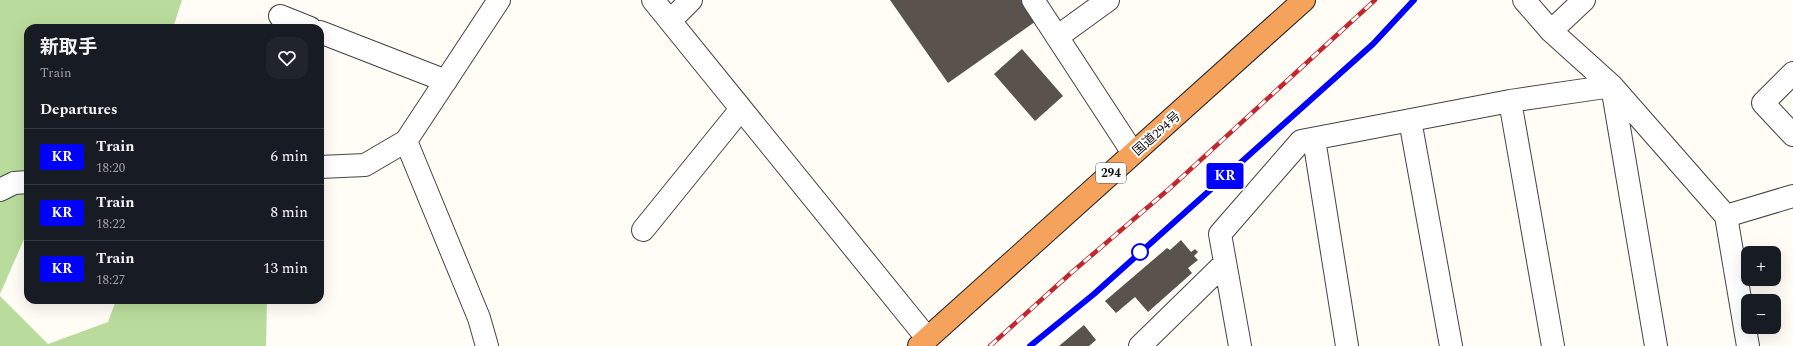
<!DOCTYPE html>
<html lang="en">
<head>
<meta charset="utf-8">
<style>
  :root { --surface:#171b24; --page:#20242c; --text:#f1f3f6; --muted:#9ea1a6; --line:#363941 }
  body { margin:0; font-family:Spectral,"Noto Sans JP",serif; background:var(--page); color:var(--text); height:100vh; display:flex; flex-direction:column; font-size:15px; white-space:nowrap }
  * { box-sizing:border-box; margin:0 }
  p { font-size:13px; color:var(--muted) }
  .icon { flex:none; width:22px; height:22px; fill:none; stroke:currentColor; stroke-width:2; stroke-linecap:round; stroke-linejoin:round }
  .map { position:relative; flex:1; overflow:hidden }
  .sheet { position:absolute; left:24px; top:24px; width:300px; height:280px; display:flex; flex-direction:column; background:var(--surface); border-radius:12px; box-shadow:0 4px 16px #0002 }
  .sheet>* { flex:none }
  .badge { padding:0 8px; border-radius:3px; font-size:14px; line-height:26px }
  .controls { position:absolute; left:1741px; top:246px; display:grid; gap:8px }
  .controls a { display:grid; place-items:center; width:40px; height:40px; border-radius:8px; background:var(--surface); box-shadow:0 4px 16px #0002; font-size:20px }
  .map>.badge { position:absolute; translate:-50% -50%; box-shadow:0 0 0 2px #fff }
  h2 { padding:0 16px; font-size:15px; line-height:36px }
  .round { display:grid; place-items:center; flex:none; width:42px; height:42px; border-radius:12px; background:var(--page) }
  .overview { display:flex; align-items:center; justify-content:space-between; height:68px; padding:0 16px }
  h1 { font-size:19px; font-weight:700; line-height:30px }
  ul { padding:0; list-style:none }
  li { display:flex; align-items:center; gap:12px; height:56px; padding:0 16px; border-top:1px solid var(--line) }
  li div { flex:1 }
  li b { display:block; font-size:15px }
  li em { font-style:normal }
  li .badge { min-width:44px; font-weight:700; text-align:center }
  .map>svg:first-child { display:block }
</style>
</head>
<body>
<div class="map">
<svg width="1793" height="346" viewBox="0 0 1793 346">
  <rect width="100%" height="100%" fill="#fffdf5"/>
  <path fill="#b9dc9c" d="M0,0H182L173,28H28V230L0,294Z
    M0,296L48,344L108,322L116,300H267L266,346H0Z"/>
  <path fill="#5a524d" d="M890,0H1026L1039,19L948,83Z
    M1022,49L1063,96L1035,121L994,74Z
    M1181,240L1191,252L1195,249L1198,252L1194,256L1198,260L1188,268L1192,273L1148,312L1135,297L1116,313L1105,301L1167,248L1170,250Z
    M1084,325L1096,340L1089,346H1059Z"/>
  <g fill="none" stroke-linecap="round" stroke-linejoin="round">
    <g stroke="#444" stroke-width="24">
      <path id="street" d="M653,0L927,338
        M1033,0L1133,153
        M1524,0L1551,31L1612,86L1656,346
        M280,16L310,28
        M670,21L691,0
        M1551,31L1584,0
        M320,32L446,81
        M1057,37L1108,0
        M1793,73L1763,103L1793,135
        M1510,101L1553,346
        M1410,120L1451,346
        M1314,139L1347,346
        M406,141L479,318L487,346
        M320,167L365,165L406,141L499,0
        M0,190L14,183L28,182
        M1726,216L1748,346
        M643,230L741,109
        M1140,346L1225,263
        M1240,346L1220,234L1301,141L1510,101L1612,86L1726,216L1793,196"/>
    </g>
    <g stroke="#222" stroke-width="24">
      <path id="highway" d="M919,346L1304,0"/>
    </g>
    <use href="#street" stroke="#fff" stroke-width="22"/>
    <use href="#highway" stroke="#f5a25d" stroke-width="22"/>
    <g stroke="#c4262e" stroke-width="4.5">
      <path id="rail" d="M990,346L1071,273L1169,189L1375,0
        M1030,346L1094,294L1373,44L1414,0"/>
    </g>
    <use href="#rail" stroke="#fff" stroke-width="3" stroke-dasharray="9" stroke-linecap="butt"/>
  </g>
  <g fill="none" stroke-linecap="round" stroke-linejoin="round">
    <g stroke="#fff" stroke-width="9">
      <path id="line" d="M1030,346L1094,294L1373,44L1414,0"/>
    </g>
    <use href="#line" stroke="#00f" stroke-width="6"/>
  </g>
  <circle fill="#fff" stroke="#00f" stroke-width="2" cx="1140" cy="252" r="8"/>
  <g text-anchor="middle" stroke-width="4" stroke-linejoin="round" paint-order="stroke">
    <rect fill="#fff" stroke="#585858" stroke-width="1" x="1096" y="163" width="30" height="20" rx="3"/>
    <g font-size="12" font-weight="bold" fill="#111">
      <text x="1111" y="177">294</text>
    </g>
    <g font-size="13" fill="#111" stroke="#fff">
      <text transform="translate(1156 133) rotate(-42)" y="5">国道294号</text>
    </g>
  </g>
</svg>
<div class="controls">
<a>+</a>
<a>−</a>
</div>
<b class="badge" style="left:1225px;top:176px;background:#00f;color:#fff">KR</b>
<section class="sheet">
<div class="overview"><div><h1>新取手</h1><p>Train</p></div><a class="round"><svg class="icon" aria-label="heart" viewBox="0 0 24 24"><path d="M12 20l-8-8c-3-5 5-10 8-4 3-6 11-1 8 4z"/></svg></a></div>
<h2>Departures</h2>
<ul>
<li><span class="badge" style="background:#00f;color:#fff">KR</span><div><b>Train</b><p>18:20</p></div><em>6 min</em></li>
<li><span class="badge" style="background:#00f;color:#fff">KR</span><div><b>Train</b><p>18:22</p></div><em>8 min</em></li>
<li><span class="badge" style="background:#00f;color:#fff">KR</span><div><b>Train</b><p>18:27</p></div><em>13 min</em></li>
</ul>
</section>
</div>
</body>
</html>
